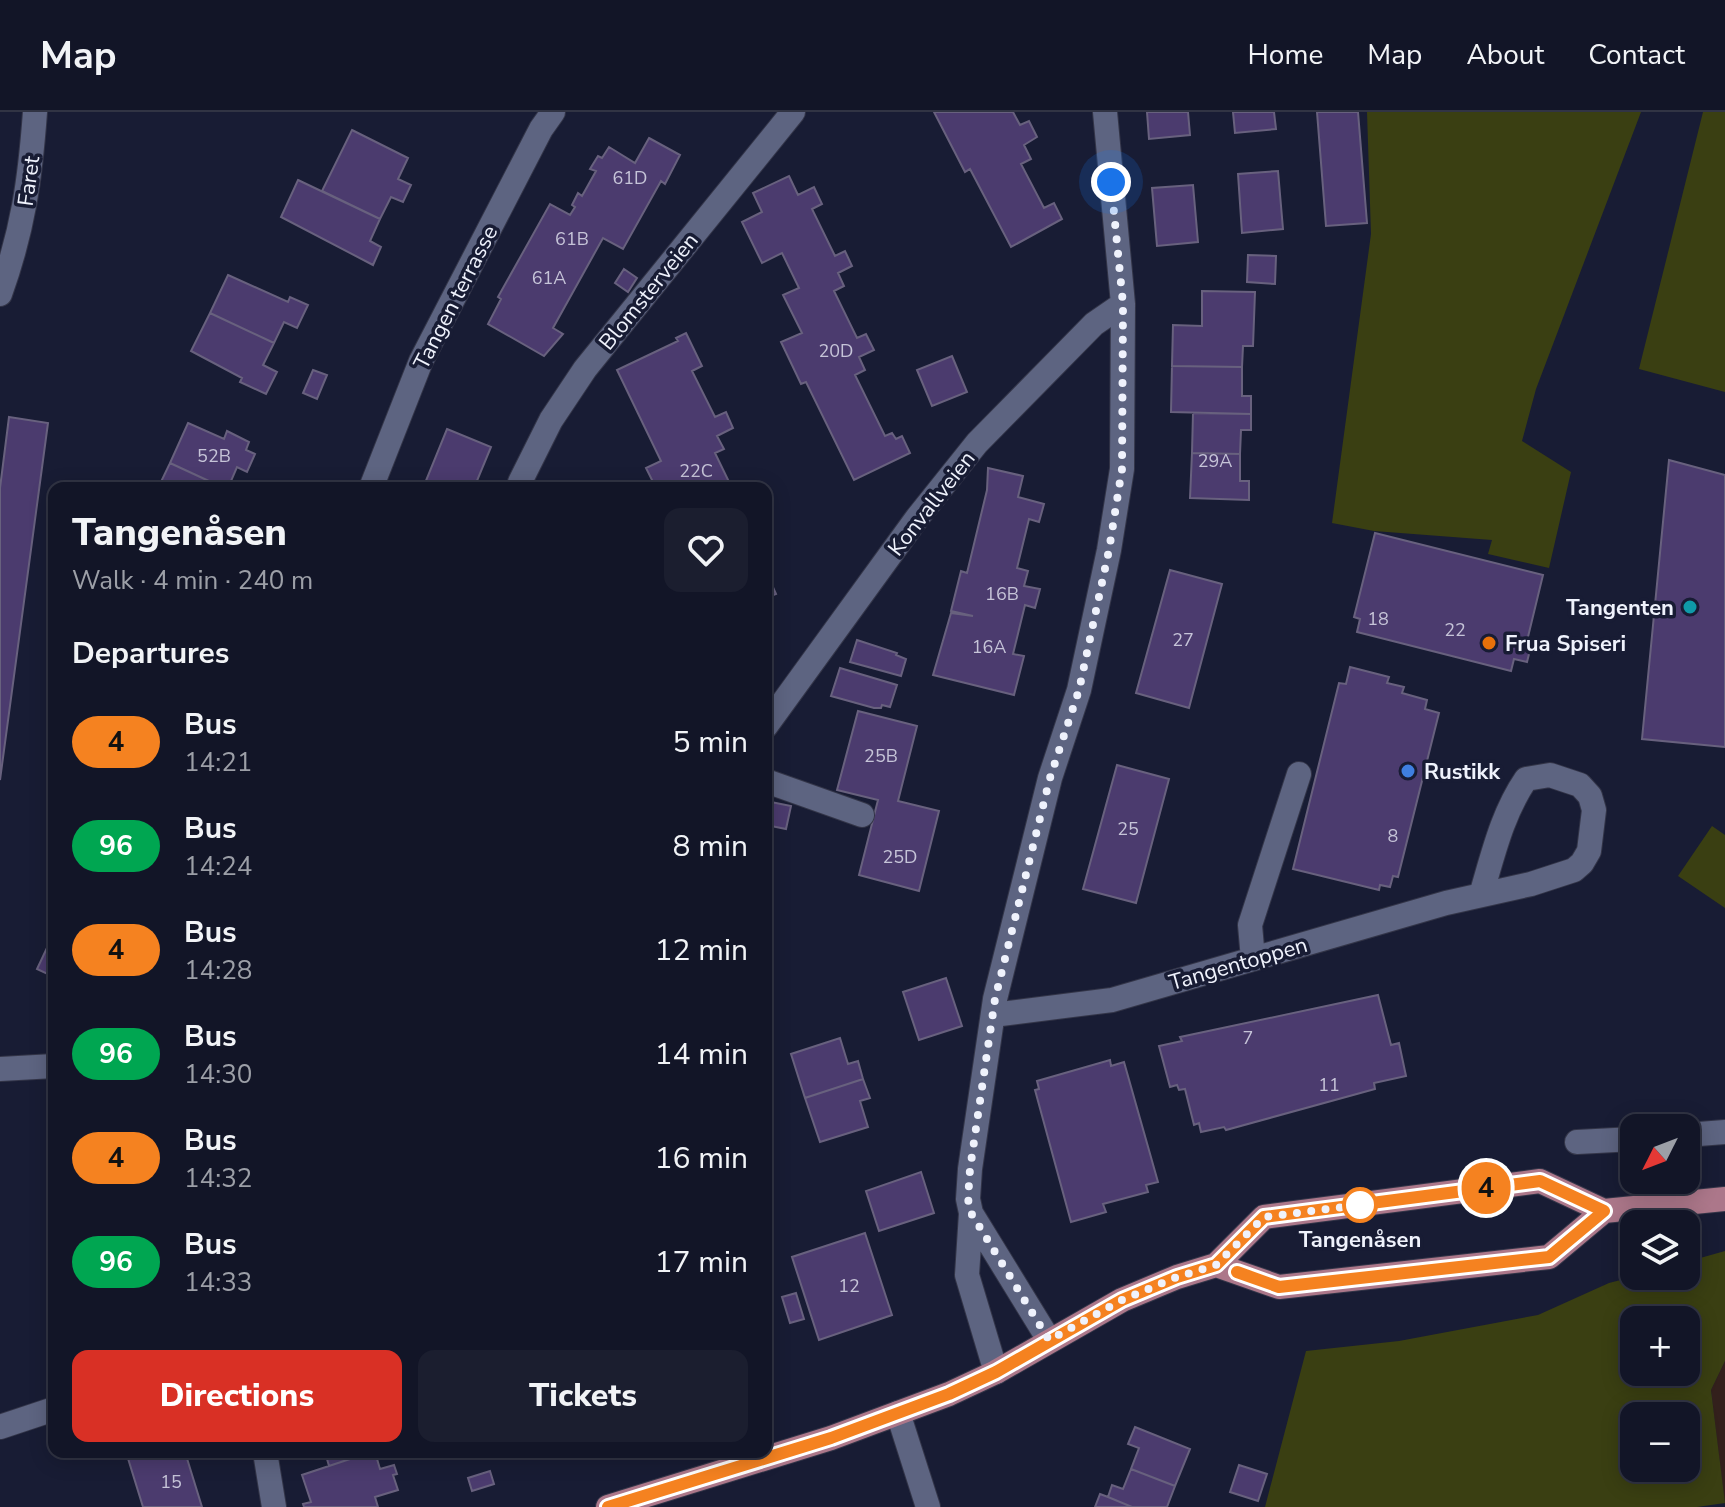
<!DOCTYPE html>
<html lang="en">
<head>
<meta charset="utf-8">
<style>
  :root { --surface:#121527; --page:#1b1e2f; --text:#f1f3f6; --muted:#9c9fa7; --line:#313444; --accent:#d93025 }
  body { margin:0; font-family:"Nunito Sans",sans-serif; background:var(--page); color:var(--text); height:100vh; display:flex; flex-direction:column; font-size:30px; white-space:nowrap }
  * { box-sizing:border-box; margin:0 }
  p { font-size:26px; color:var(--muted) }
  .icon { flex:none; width:44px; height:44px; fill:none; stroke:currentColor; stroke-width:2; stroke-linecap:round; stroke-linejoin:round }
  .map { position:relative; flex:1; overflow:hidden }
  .details { position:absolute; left:48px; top:370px; width:724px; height:976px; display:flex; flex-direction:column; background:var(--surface); border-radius:16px; box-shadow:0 4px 20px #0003,0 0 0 2px var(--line) }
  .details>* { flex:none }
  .badge { padding:0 16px; border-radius:26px; font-size:28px; line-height:52px }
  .needle { width:52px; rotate:228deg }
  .tools { position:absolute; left:1620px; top:1002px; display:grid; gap:16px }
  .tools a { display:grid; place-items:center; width:80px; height:80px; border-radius:16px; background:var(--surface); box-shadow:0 4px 20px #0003,0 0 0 2px var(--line); font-size:40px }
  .you { position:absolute; width:40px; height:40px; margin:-20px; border:6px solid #fff; border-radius:50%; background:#1a73e8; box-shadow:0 0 0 12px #1a73e833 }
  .map>.badge { position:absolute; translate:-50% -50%; box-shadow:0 0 0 4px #fff }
  h2 { padding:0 24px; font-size:30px; line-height:72px }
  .round { display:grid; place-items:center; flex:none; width:84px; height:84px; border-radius:16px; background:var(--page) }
  .head { display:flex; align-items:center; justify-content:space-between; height:136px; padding:0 24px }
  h1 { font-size:38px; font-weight:800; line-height:60px }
  .action { display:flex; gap:16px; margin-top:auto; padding:16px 24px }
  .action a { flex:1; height:92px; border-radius:16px; background:var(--accent); color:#fff; font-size:32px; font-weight:800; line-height:92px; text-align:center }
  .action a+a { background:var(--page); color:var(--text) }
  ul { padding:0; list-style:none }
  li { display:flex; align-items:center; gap:24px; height:104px; padding:0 24px }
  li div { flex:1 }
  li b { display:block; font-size:30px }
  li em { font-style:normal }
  li .badge { min-width:88px; font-weight:700; text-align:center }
  header { display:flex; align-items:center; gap:48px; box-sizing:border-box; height:112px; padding:0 40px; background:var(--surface); border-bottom:2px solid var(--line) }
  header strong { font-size:38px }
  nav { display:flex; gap:44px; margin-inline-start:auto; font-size:28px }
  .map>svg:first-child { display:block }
</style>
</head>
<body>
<header>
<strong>Map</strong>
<nav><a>Home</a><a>Map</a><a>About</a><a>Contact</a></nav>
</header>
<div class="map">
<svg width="1725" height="1395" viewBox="0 0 1725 1395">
  <rect width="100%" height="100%" fill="#181c34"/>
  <path fill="#33201c" d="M1725,1249V1394L1711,1278Z"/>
  <path fill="#3a3f12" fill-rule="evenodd" d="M1367,0H1641L1536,277L1522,329L1571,360L1549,456L1488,442L1492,428L1374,419L1332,411L1371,122Z
    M1703,0H1725V280L1639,257Z
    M1712,714L1725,723V796L1678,764Z
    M1725,1139V1249L1711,1278L1725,1391L1697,1395H1265L1306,1239L1399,1229L1538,1203L1609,1171L1636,1164H1686V1150ZM1686,1208V1260H1634V1208ZM1686,1304V1356H1634V1304Z"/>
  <path fill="#4b3b6e" stroke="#68617e" stroke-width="2" d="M934,0H1013L1020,13L1029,9L1037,25L1024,33L1031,47L1021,52L1044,96L1054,91L1062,107L1011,135L970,57L965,60Z
    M1147,0H1188L1190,23L1149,27Z
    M1233,0H1274L1276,17L1235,21Z
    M1317,0H1358L1367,111L1326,114Z
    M352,18L408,46L398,67L411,73L403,90L391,85L380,107L322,79Z
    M649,26L680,43L665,72L661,69L623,137L603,126L553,216L563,222L544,244L488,212L501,187L498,185L550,92L570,103L575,95L572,93L578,81L582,84L596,59L590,57L598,44L602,46L609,35L635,51Z
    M1278,59L1283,117L1242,121L1238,62Z
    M789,64L798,83L814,75L822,92L812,97L835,144L845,139L852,154L838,161L844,174L834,179L857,226L866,222L874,238L859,245L865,258L855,263L885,324L892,321L896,327L902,324L910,341L854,368L806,270L801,272L781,230L802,221L783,183L799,176L782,141L762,151L742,110L762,100L753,81Z
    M298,68L380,107L370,129L381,135L373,153L281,105Z
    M1193,73L1198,130L1157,134L1152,76Z
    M1248,143L1276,144L1275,172L1247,170Z
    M624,157L637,166L628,180L615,171Z
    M228,163L288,190L290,185L308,193L297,216L284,210L274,231L210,201Z
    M1202,179L1255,180L1253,234H1243L1242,255L1172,254L1173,213L1202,214Z
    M210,201L274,231L263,253L277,260L266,282L240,270L242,266L191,239Z
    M686,221L702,254L692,259L715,305L726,300L733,316L717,324L724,337L715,341L732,376H656L646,356L661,349L617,258L678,229L676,226Z
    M952,244L967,280L932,294L917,258Z
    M1172,254L1242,255V284H1251V302L1171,300Z
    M313,258L327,263L317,287L303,281Z
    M1193,301L1251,302V318H1241L1240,342L1192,341Z
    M9,305L48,311L0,668V376Z
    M188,311L224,327L227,319L249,330L246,338L255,342L247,360L237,355L228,376H224L170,351Z
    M447,317L491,335L474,376H423Z
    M1192,341L1240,342V369H1249V388L1190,386Z
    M1669,348L1725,363V635L1642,627Z
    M170,351L224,376H158Z
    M988,356L1023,364L1018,385L1044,392L1039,410L1029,407L1017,456L1028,459L1024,474L1040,477L1035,496L1025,493L1013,542L1024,544L1014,583L933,563L951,501L973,504L951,499L961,459L967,461L987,378Z
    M1375,421L1543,463L1527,529L1532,530L1527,550L1514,547L1511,559L1357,520L1360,507L1354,505Z
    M1170,458L1222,472L1189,596L1136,581Z
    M768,464L776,482L766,486V465Z
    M857,528L897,541L896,543L906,547L901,564L850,550Z
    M1350,555L1389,565L1387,571L1404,575L1402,581L1427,588L1425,597L1439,601L1398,765L1393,764L1390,775L1380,773L1379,778L1293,757L1339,571L1346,572Z
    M840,556L897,573L890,595L882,593L881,596H874L831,584Z
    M858,599L917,614L898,689L939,699L919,779L859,763L878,688L837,678Z
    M1117,653L1169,667L1136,791L1083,777Z
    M766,689L791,694L786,717L766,713Z
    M54,821V865L37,857Z
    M946,866L962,914L919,928L903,880Z
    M1378,883L1391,933L1399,931L1406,964L1374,971L1375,977L1226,1018L1224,1015L1201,1020L1199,1011L1194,1013L1185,977L1179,978L1177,973L1170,975L1159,934L1182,929L1180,925Z
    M840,926L848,952L858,949L863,967L805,986L791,942Z
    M1110,948L1111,954L1124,950L1158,1070L1146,1073L1148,1080L1103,1092L1106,1100L1071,1110L1035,978L1039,977L1037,969Z
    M863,967L870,986L860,989L868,1015L820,1030L805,986Z
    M921,1060L934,1101L879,1119L866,1079Z
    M865,1121L892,1203L819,1228L792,1145Z
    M796,1181L804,1207L790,1211L782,1185Z
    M1135,1315L1190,1337L1175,1374L1131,1357L1139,1336L1128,1332Z
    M126,1340H185L202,1395H143Z
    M325,1340H371L329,1354Z
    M371,1340H375L380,1357L394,1353L397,1362L393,1363L398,1378L375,1385L378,1395H304L303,1392L311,1390L302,1363Z
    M1239,1353L1267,1362L1258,1389L1230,1380Z
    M1131,1357L1175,1374L1167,1395H1132L1108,1385L1112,1373L1123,1377Z
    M490,1359L494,1372L472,1379L468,1366Z
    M1100,1382L1108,1385L1132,1395H1095Z"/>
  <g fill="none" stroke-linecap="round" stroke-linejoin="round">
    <g stroke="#333548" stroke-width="26">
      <path id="minor" d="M0,182C23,118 30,68 35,0
        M520,370L551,308L585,257L793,0
        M371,376L421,249L541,17L553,0
        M766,614L917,406L977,331L1094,212L1123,192
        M766,669L862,703
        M1253,847L1250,813L1299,662
        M993,903L1112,888L1446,791L1531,772L1574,758L1582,751L1589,739L1594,698L1590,684L1580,673L1550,663L1526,667C1502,702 1493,743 1481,783
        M0,957L54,954
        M1686,1023L1725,1020
        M1577,1030L1634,1027
        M971,1101L1049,1228
        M996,1260L967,1163L971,1101L968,1087L970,1057L995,887L1050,666L1079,578L1109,438L1122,357L1123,192L1105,0
        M898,1301L928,1395
        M0,1315L54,1297
        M265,1340L274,1395"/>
    </g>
    <g stroke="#333548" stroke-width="26">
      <path id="major" d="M1216,1153L1279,1175L1549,1145L1604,1099
        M608,1395L831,1326L949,1282L996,1260L1122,1188L1177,1165L1216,1153L1264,1105L1540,1069L1604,1099L1725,1087"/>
    </g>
    <use href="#minor" stroke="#5d6481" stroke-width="24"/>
    <use href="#major" stroke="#ac778a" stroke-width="24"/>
  </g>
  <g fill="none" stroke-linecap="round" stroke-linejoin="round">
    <g stroke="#fff" stroke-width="18">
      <path id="line" d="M608,1395L831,1326L949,1282L996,1260L1122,1188L1177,1165L1216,1153L1264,1105L1540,1069L1604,1099L1549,1145L1279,1175L1237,1160"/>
    </g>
    <use href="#line" stroke="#f58220" stroke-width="12"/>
    <path stroke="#eff2fc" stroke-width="8" stroke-dasharray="0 14.4" d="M1111,70L1123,192L1122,357L1109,438L1079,578L1050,666L995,887L970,1057L968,1087L971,1101L1049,1228L1122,1188L1177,1165L1216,1153L1264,1105L1360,1093"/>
  </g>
  <circle fill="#0f9aa8" stroke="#181c34" stroke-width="3" cx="1690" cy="495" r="8"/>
  <circle fill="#e8710a" stroke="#181c34" stroke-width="3" cx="1489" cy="531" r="8"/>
  <circle fill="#3f7fe0" stroke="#181c34" stroke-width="3" cx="1408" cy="659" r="8"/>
  <circle fill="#fff" stroke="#f58220" stroke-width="4" cx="1360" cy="1093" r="16"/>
  <g text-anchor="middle" stroke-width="7" stroke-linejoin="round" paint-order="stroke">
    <g font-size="18" fill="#c6c4d8">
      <text x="630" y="72">61D</text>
      <text x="572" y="133">61B</text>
      <text x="549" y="172">61A</text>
      <text x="836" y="245">20D</text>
      <text x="214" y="350">52B</text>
      <text x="1215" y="355">29A</text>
      <text x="696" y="365">22C</text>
      <text x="1002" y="488">16B</text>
      <text x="1378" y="513">18</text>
      <text x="1455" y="524">22</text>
      <text x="1183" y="534">27</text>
      <text x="989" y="541">16A</text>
      <text x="881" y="650">25B</text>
      <text x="1128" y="723">25</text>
      <text x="1393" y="730">8</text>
      <text x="900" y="751">25D</text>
      <text x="1248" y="932">7</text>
      <text x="1329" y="979">11</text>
      <text x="849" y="1180">12</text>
      <text x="171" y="1376">15</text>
    </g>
    <g font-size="22" fill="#eff2fc" stroke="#181c34">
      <text transform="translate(28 69) rotate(-82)" y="8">Faret</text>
      <text transform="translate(648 179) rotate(-51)" y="8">Blomsterveien</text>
      <text transform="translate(455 185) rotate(-63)" y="8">Tangen terrasse</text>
      <text transform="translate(931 391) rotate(-52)" y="8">Konvallveien</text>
      <text transform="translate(1238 851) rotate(-16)" y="8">Tangentoppen</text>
    </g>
    <g font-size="22" font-weight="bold" fill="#eff2fc" stroke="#181c34" text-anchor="start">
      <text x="1674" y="503" text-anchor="end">Tangenten</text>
      <text x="1505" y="539">Frua Spiseri</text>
      <text x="1424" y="667">Rustikk</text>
    </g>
    <g font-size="22" font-weight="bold" fill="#eff2fc" stroke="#181c34">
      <text x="1360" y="1135">Tangenåsen</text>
    </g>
  </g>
</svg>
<div class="tools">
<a><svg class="needle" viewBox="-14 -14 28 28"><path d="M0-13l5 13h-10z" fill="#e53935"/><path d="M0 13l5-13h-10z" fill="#9c9fa7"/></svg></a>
<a><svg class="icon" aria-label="layers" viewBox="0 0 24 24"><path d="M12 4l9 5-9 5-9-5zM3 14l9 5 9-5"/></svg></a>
<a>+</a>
<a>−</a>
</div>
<div class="you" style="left:1111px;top:70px"></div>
<b class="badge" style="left:1486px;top:1076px;background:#f58220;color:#111">4</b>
<section class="details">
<div class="head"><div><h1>Tangenåsen</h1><p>Walk · 4 min · 240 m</p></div><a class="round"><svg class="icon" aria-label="heart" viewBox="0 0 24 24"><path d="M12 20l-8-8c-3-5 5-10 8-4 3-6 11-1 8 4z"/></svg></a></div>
<h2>Departures</h2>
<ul>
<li><span class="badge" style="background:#f58220;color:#111">4</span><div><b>Bus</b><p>14:21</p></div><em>5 min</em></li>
<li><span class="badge" style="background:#00a651;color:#fff">96</span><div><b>Bus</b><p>14:24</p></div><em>8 min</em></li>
<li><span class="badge" style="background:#f58220;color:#111">4</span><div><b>Bus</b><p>14:28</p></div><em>12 min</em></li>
<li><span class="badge" style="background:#00a651;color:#fff">96</span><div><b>Bus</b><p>14:30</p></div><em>14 min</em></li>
<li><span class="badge" style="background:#f58220;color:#111">4</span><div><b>Bus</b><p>14:32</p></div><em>16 min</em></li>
<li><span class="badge" style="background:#00a651;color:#fff">96</span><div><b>Bus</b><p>14:33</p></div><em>17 min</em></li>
</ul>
<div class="action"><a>Directions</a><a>Tickets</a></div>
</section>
</div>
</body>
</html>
